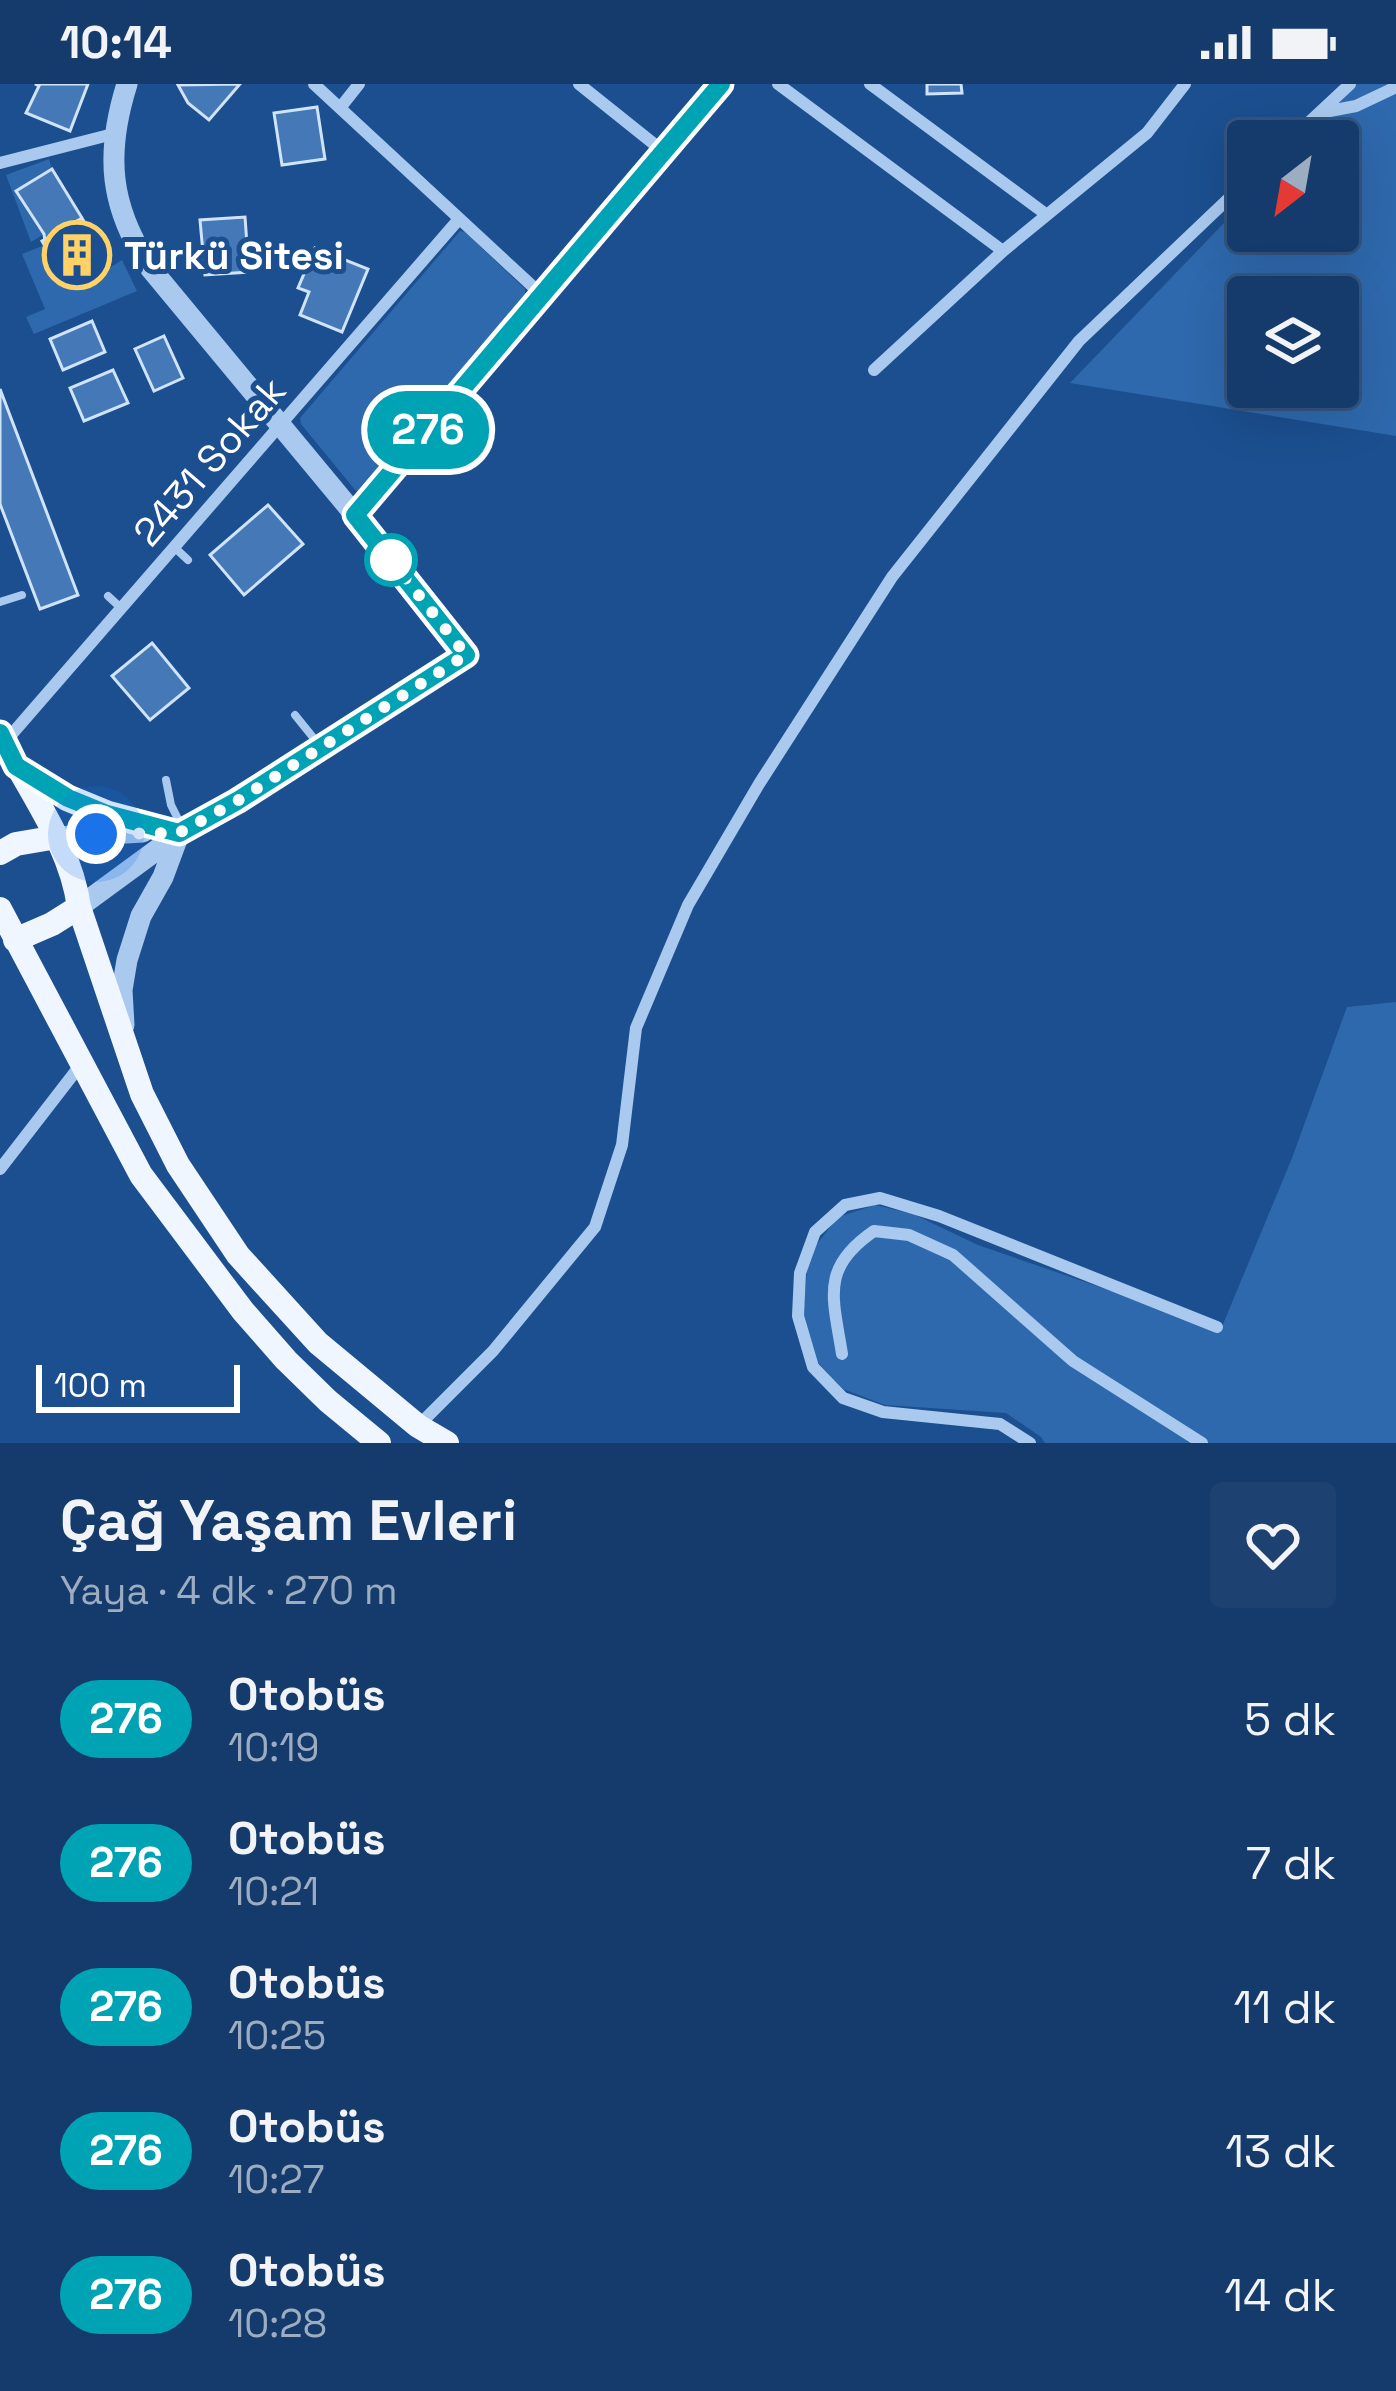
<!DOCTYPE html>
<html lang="tr">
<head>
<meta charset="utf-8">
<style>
  :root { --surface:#143b6b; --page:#1d4271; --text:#f1f3f6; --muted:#9dadc1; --line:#33557e }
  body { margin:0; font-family:"Space Grotesk",sans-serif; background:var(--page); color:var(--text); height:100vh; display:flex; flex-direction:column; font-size:45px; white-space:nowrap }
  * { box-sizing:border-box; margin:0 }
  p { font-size:39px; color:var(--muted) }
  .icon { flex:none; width:66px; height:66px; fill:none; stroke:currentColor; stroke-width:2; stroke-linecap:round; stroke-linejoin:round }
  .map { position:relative; height:1359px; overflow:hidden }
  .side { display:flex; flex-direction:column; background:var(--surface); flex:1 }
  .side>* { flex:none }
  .badge { padding:0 24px; border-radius:39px; font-size:42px; line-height:78px }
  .needle { width:78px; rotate:211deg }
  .fabs { position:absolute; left:1227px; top:36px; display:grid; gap:24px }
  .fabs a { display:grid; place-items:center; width:132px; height:132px; border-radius:12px; background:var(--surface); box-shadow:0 12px 48px #0002,0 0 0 3px var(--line); font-size:60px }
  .scale { position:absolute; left:36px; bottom:30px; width:204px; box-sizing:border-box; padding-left:12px; border:6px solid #fff; border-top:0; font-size:33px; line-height:42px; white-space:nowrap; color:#fff; -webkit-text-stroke:9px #1b4f8f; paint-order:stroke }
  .you { position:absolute; width:60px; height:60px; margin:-30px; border:9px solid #fff; border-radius:50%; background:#1a73e8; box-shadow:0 0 0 18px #1a73e833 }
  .map>.badge { position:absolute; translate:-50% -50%; box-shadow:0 0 0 6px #fff }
  .round { display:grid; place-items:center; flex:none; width:126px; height:126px; border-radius:12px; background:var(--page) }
  .summary { display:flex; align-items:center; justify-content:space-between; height:204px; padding:0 60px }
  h1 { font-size:57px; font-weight:700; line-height:90px }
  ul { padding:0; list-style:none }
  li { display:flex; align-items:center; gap:36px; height:144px; padding:0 60px }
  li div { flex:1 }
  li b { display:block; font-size:45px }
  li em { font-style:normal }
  li .badge { min-width:132px; font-weight:700; text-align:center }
  .status { display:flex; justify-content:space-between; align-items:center; height:84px; padding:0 60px; background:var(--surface); direction:ltr }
  .status svg { height:33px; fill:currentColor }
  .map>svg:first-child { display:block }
</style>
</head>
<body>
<div class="status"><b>10:14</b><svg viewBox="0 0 49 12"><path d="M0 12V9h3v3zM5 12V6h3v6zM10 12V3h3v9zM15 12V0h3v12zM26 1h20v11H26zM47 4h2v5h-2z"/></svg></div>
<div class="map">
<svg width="1396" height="1359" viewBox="0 0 1396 1359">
  <rect width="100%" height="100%" fill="#1b4f8f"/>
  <path fill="#2e69ad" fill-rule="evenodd" d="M1352,0H1396V352L1070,299L1248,114V147H1338V57H1301ZM1248,213H1338V303H1248Z
    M49,75L52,85L17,107L44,150L31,158L6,91Z
    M460,147L465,148L525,205V210L360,406L356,407L301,340L300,334Z
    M45,161L69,191L75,188L82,201L122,176L137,207L34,250L26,233L45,225L22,170Z
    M1396,918V1359H1045L1041,1353L1006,1329L885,1321L843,1305L817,1278L803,1232L807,1187L817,1160L838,1133L875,1121L913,1130L978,1161L1221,1245L1292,1074L1347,923Z"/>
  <path fill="#4478b7" stroke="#cfe3fa" stroke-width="3" d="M35,0H88L70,47L26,29L39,2Z
    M240,0L209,36L188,19L178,1Z
    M927,0H961L962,9L927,10Z
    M317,23L325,75L282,81L274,29Z
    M52,85L82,134L45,157L44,150L16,107Z
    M245,133L249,188L205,191L200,136Z
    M82,134L109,181L81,197L76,187L68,191L64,183L59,186L42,157Z
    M315,164L368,185L342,248L300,231L309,208L298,204Z
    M92,237L105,268L63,286L50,255Z
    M164,252L183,294L154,307L135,265Z
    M113,286L128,319L84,337L70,304Z
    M0,305L78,511L40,525L0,420Z
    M268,421L303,460L244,511L210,471Z
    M152,559L189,604L150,636L112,592Z"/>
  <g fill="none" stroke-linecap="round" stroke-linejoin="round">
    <path stroke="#a9c9ee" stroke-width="8" d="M174,463L188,476
      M108,512L121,524
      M0,518L22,511
      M295,631L320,662
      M166,696L171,721L183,745"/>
    <path stroke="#a9c9ee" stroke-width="12" d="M314,0L543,212
      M579,0L664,68
      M778,0L1003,167
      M870,0L1047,131
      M340,24L359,0
      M1319,29L1356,22L1396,3
      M1289,57L1350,0
      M0,79L113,50
      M874,286L1003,167L1147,49L1185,0
      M355,431L721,0
      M5,658L459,135
      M0,1085L82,979
      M842,1270C833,1213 820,1184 874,1147L909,1151L953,1171L1073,1277L1202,1359
      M418,1342L493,1267L595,1143L622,1061L636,944L688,821L759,700L892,493L1079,257L1248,96
      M1030,1359L1000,1340L883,1328L843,1314L813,1283L798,1232L800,1189L815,1148L845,1121L880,1114L939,1132L1217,1243"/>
    <path stroke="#a9c9ee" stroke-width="21" d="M16,682L68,714L107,730L179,749
      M57,753L143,748
      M79,823L184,746L237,717L466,571L355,431L151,185C109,123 105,70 127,0
      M124,941L122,906L127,876L141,832L163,793L179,750"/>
    <path stroke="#f0f6ff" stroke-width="24" d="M0,649C27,706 70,758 79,823L142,1010L178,1081L238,1171L318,1259L418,1342L447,1359
      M0,769L16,760L57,753
      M0,825L141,1091L243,1227L286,1276L328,1317L379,1359
      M15,856L52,840L79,823"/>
  </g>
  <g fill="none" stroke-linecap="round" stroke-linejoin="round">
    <g stroke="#fff" stroke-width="27">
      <path id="line" d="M0,649L16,682L68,714L107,730L179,749L237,717L466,571L355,431L721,0"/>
    </g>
    <use href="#line" stroke="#00a3b4" stroke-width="18"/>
    <path stroke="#fff" stroke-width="12" stroke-dasharray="0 21.6" d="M96,750L179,749L237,717L466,571L391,476"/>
  </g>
  <defs>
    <g id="building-ring" transform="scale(3.45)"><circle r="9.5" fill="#1b4f8f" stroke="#ffd166" stroke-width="1.5"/><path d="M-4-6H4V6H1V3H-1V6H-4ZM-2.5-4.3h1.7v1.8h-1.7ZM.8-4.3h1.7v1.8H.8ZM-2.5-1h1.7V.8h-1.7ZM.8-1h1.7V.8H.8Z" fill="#ffd166"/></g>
  </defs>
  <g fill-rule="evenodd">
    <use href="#building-ring" x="77" y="171"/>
  </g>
  <circle fill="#fff" stroke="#00a3b4" stroke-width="6" cx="391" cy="476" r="24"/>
  <g text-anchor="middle" stroke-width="10" stroke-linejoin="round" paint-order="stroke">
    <g font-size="39" font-weight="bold" fill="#fff" stroke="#1b4f8f" text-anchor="start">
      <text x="124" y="185">Türkü Sitesi</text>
    </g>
    <g font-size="39" fill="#fff" stroke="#1b4f8f">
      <text transform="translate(209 377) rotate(-49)" y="14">2431 Sokak</text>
    </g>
  </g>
</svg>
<div class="fabs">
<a><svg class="needle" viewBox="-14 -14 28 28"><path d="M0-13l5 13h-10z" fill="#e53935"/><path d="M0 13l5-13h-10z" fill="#9dadc1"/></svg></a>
<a><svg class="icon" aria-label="layers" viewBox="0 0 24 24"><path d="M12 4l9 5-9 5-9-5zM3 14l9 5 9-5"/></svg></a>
</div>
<div class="scale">100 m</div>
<div class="you" style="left:96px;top:750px"></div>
<b class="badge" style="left:428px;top:346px;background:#00a3b4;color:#fff">276</b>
</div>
<section class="side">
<div class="summary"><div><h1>Çağ Yaşam Evleri</h1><p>Yaya · 4 dk · 270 m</p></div><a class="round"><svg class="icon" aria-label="heart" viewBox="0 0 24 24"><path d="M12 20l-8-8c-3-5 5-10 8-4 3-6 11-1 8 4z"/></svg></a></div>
<ul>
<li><span class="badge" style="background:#00a3b4;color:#fff">276</span><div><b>Otobüs</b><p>10:19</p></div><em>5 dk</em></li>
<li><span class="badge" style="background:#00a3b4;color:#fff">276</span><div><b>Otobüs</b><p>10:21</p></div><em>7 dk</em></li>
<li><span class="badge" style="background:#00a3b4;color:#fff">276</span><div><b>Otobüs</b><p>10:25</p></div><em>11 dk</em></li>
<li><span class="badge" style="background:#00a3b4;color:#fff">276</span><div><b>Otobüs</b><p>10:27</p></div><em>13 dk</em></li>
<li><span class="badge" style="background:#00a3b4;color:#fff">276</span><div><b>Otobüs</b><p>10:28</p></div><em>14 dk</em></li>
</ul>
</section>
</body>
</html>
